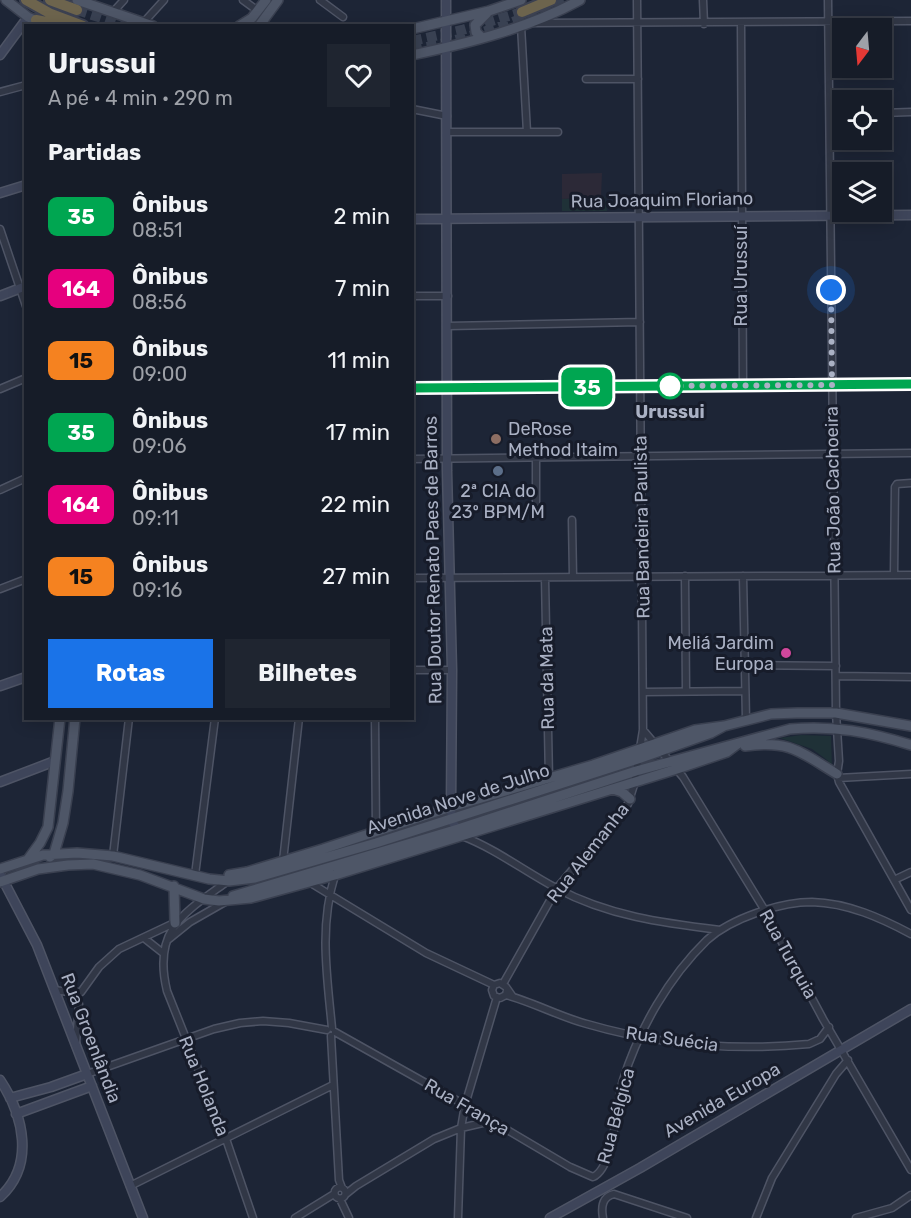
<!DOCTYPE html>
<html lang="pt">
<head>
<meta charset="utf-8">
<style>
  :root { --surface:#161c28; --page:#1f2530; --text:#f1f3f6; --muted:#9ea1a8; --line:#353a45; --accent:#1a73e8 }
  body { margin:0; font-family:Rubik,sans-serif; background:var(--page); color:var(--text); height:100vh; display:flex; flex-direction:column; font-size:22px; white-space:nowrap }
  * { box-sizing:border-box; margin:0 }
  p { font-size:20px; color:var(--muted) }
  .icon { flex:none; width:33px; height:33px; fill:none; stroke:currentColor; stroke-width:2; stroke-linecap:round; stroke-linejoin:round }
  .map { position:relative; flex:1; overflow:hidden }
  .details { position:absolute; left:24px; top:24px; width:390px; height:696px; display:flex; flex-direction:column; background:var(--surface); border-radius:0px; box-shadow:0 3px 15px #0003,0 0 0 2px var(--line) }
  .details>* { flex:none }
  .badge { padding:0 12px; border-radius:9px; font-size:21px; line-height:39px }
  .needle { width:39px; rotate:196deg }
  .fabs { position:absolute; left:832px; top:18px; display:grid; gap:12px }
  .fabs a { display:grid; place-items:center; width:60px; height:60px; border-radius:0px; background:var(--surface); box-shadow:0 3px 15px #0003,0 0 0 2px var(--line); font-size:30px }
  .you { position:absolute; width:30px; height:30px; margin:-15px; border:4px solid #fff; border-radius:50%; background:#1a73e8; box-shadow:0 0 0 9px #1a73e833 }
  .map>.badge { position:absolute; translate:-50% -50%; box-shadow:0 0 0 3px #fff }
  h2 { padding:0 24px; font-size:22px; line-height:54px }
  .round { display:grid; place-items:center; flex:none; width:63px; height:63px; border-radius:0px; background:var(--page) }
  .headline { display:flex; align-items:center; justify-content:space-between; height:102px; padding:0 24px }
  h1 { font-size:28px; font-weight:700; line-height:45px }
  .button { display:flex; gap:12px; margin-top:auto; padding:12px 24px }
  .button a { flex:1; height:69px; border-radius:0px; background:var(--accent); color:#fff; font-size:24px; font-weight:700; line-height:69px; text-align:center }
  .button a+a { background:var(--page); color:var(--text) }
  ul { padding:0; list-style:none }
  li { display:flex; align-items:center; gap:18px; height:72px; padding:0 24px }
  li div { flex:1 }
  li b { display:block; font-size:22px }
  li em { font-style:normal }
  li .badge { min-width:66px; font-weight:700; text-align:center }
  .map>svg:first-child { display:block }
</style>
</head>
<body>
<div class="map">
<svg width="911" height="1218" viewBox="0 0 911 1218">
  <rect width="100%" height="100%" fill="#1d2536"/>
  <path fill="#2c2937" d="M602,173L601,198L562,199V174Z"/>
  <path fill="#1f3137" d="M605,197L607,211H562V199Z
    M801,735L831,736L832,768L827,760L812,749L780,738Z"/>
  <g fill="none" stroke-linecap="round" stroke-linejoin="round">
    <path stroke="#394152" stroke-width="10" stroke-dasharray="10 5" stroke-linecap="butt" d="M77,10L126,26
      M412,41L462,30L522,12
      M412,50C467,39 514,24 564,0"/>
    <g stroke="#4e5465" stroke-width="9">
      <path id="street" d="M243,0L258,11
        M320,0L343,17
        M703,0L704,24
        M828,0L836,713L839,761L837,774L839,782L911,910
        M113,12L124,0
        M144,22L164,0
        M532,23L911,21
        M741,23L743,385
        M521,26L527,132
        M586,79H638
        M0,92L26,85
        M412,109L447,116
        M830,113H843
        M882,113L911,112
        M447,132H558
        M0,229L26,306
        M412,296H448
        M448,326L640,322
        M0,389L26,378
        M412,459L911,453
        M0,490L26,478
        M536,511V458
        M572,520L573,577
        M894,575L895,487L897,484L911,483
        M685,576L686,691
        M743,576L746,719
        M412,578L911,575
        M545,578L549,779
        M0,589L26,579
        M745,665L836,666
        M412,670H452
        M836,676L911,677
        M643,692L745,691
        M375,718L376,832
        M643,730L683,777L764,909L823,1019L911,1170
        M838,778L911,774
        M462,836C496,849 524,871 556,888C608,916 663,923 720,930
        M113,856L129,718
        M283,861L299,718
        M195,875L215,718
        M894,880L911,872
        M228,881C184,913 152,929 167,991L226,1139L253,1218
        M309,882L426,953L494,985
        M144,938L163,953
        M169,939L190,922L225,902
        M503,984L557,888L628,804L634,785L643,730L637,0
        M54,990L69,992H81L99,967L119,949L174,923
        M507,990L506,995L500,998L494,996L492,990L494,985L500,983L506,987L513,997
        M70,994L79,1004L76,1043
        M506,995C533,1002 560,1017 587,1024C659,1045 735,1051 809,1044L820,1039L829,1027
        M332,1028C327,976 319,926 335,875
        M335,1032L465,1105L570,1167L593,1177C615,1167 616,1102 623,1080C639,1029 669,977 707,940C732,918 780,902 812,902C848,903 881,918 911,934
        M331,1036L339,1180L342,1188
        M87,1074L214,1029L240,1023L263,1021L289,1023L327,1030
        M130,1186L333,1085
        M334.5 1193a5.5 5.5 0 1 1 11 0a5.5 5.5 0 1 1-11 0Z
        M346,1194L356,1186L434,1139L461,1128L491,1121
        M340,1199L349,1218
        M295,1218L334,1194
        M458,1218L461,1128L465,1105L497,997
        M603,1218C601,1207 602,1197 614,1194L687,1218
        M756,1218L772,1178L836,1074L848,1060
        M856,1218L892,1208L911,1195"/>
    </g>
    <g stroke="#4e5465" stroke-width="11">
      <path id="secondary" d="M446,0L447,471L452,670L451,807L452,822L458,829
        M0,55L28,17
        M0,193L26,185
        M412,219L911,215
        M0,296L26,286
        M412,388L911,384
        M0,686L26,677
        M0,782L55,761
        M0,874L37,945L143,1218
        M0,1080C24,1116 35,1165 0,1197
        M10,1098L51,1087L87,1074
        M16,1114L92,1086
        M550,1218L640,1168L911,1009"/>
    </g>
    <g stroke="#3a4050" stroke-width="12">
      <path id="primary" d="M6,0L28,17L41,23
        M77,0L153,26
        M239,26L252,18L266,0
        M259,26L278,0
        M412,29L489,11L521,0
        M482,38L476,32L475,25L487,13
        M412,55C469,43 529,28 580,0
        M745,746C791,740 800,752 837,774
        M613,789L622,792L630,799
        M50,857L54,854L63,823L68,791L75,718
        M29,858L40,843L48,827L60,718
        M0,869L43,855L77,853L113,856L209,879L229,881L255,878L376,843L638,759L711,733L724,726
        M229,875L247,872L323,849L451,807L593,765L695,730L724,726L771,714L797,713H836L911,726
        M0,882L38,869L68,865L93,864L140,875L204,899L219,901L251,898L335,875L677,769L727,752L739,743
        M174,886L175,923
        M233,896L458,829L636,771L790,729C834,725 869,732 911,745"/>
    </g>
    <g stroke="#3c4151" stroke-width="14">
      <path id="highway" d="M26,0L51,14L83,26
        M50,0L77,10
        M522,12L551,0
        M36,20L62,25"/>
    </g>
    <use href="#street" stroke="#313746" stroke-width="6"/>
    <use href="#secondary" stroke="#3e455a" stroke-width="8"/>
    <use href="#primary" stroke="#4e5667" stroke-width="9"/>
    <use href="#highway" stroke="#6d644d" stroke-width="10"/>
  </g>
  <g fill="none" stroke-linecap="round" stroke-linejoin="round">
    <g stroke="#fff" stroke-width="14">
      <path id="line" d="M412,388L911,384"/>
    </g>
    <use href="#line" stroke="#00a651" stroke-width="9"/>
    <path stroke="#aab1c4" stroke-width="6" stroke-dasharray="0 10.8" d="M670,386L832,385L831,290"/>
  </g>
  <circle fill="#fff" stroke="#00a651" stroke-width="3" cx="670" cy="386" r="12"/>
  <circle fill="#8d6e63" stroke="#171c2a" stroke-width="2" cx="496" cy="439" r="6"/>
  <circle fill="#5c6f8a" stroke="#171c2a" stroke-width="2" cx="498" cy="471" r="6"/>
  <circle fill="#d1479c" stroke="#171c2a" stroke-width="2" cx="786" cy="653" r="6"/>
  <g text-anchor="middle" stroke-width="6" stroke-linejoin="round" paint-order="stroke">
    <g font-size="18" fill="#aab1c4" stroke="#171c2a">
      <text transform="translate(662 200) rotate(-1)" y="6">Rua Joaquim Floriano</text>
      <text transform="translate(741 276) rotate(-90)" y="6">Rua Urussuí</text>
      <text transform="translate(833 490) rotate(-91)" y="6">Rua João Cachoeira</text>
      <text transform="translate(642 527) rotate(-91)" y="6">Rua Bandeira Paulista</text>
      <text transform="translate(433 560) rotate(-91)" y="6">Rua Doutor Renato Paes de Barros</text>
      <text transform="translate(547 678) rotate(-91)" y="6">Rua da Mata</text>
      <text transform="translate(458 799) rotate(-18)" y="6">Avenida Nove de Julho</text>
      <text transform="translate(588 853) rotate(-52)" y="6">Rua Alemanha</text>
      <text transform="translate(788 954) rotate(61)" y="6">Rua Turquia</text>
      <text transform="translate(91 1038) rotate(69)" y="6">Rua Groenlândia</text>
      <text transform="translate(672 1039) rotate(8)" y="6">Rua Suécia</text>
      <text transform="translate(204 1086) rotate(68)" y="6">Rua Holanda</text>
      <text transform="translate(722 1100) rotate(-30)" y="6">Avenida Europa</text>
      <text transform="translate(467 1107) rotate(30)" y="6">Rua França</text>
      <text transform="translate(616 1116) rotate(-75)" y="6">Rua Bélgica</text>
    </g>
    <g font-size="18" font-weight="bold" fill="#aab1c4" stroke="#171c2a">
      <text x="670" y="418">Urussui</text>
    </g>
    <g font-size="18" fill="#aab1c4" stroke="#171c2a" text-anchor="start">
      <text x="508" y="435">DeRose<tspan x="508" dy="21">Method Itaim</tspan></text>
      <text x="498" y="497" text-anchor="middle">2ª CIA do<tspan x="498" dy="21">23º BPM/M</tspan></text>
      <text x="774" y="649" text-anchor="end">Meliá Jardim<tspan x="774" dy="21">Europa</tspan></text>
    </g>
  </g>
</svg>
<div class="fabs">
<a><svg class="needle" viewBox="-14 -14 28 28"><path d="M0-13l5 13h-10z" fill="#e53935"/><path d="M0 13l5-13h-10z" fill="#9ea1a8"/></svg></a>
<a><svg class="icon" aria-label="locate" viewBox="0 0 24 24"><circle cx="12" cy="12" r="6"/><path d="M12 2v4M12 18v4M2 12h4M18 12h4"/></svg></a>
<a><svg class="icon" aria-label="layers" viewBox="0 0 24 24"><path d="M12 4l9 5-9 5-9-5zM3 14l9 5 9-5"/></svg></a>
</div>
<div class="you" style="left:831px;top:290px"></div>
<b class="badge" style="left:587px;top:387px;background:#00a651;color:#fff">35</b>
<section class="details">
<div class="headline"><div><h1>Urussui</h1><p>A pé · 4 min · 290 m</p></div><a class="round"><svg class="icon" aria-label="heart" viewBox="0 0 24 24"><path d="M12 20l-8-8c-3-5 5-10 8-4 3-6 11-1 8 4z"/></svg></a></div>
<h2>Partidas</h2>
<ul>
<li><span class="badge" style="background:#00a651;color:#fff">35</span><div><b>Ônibus</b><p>08:51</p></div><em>2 min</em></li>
<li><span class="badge" style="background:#e6007e;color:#fff">164</span><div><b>Ônibus</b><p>08:56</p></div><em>7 min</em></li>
<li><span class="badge" style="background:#f58220;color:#111">15</span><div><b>Ônibus</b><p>09:00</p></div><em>11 min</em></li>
<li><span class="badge" style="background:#00a651;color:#fff">35</span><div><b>Ônibus</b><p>09:06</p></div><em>17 min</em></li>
<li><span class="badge" style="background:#e6007e;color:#fff">164</span><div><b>Ônibus</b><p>09:11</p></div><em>22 min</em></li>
<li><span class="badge" style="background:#f58220;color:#111">15</span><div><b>Ônibus</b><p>09:16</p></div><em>27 min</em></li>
</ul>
<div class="button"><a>Rotas</a><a>Bilhetes</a></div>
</section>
</div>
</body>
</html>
